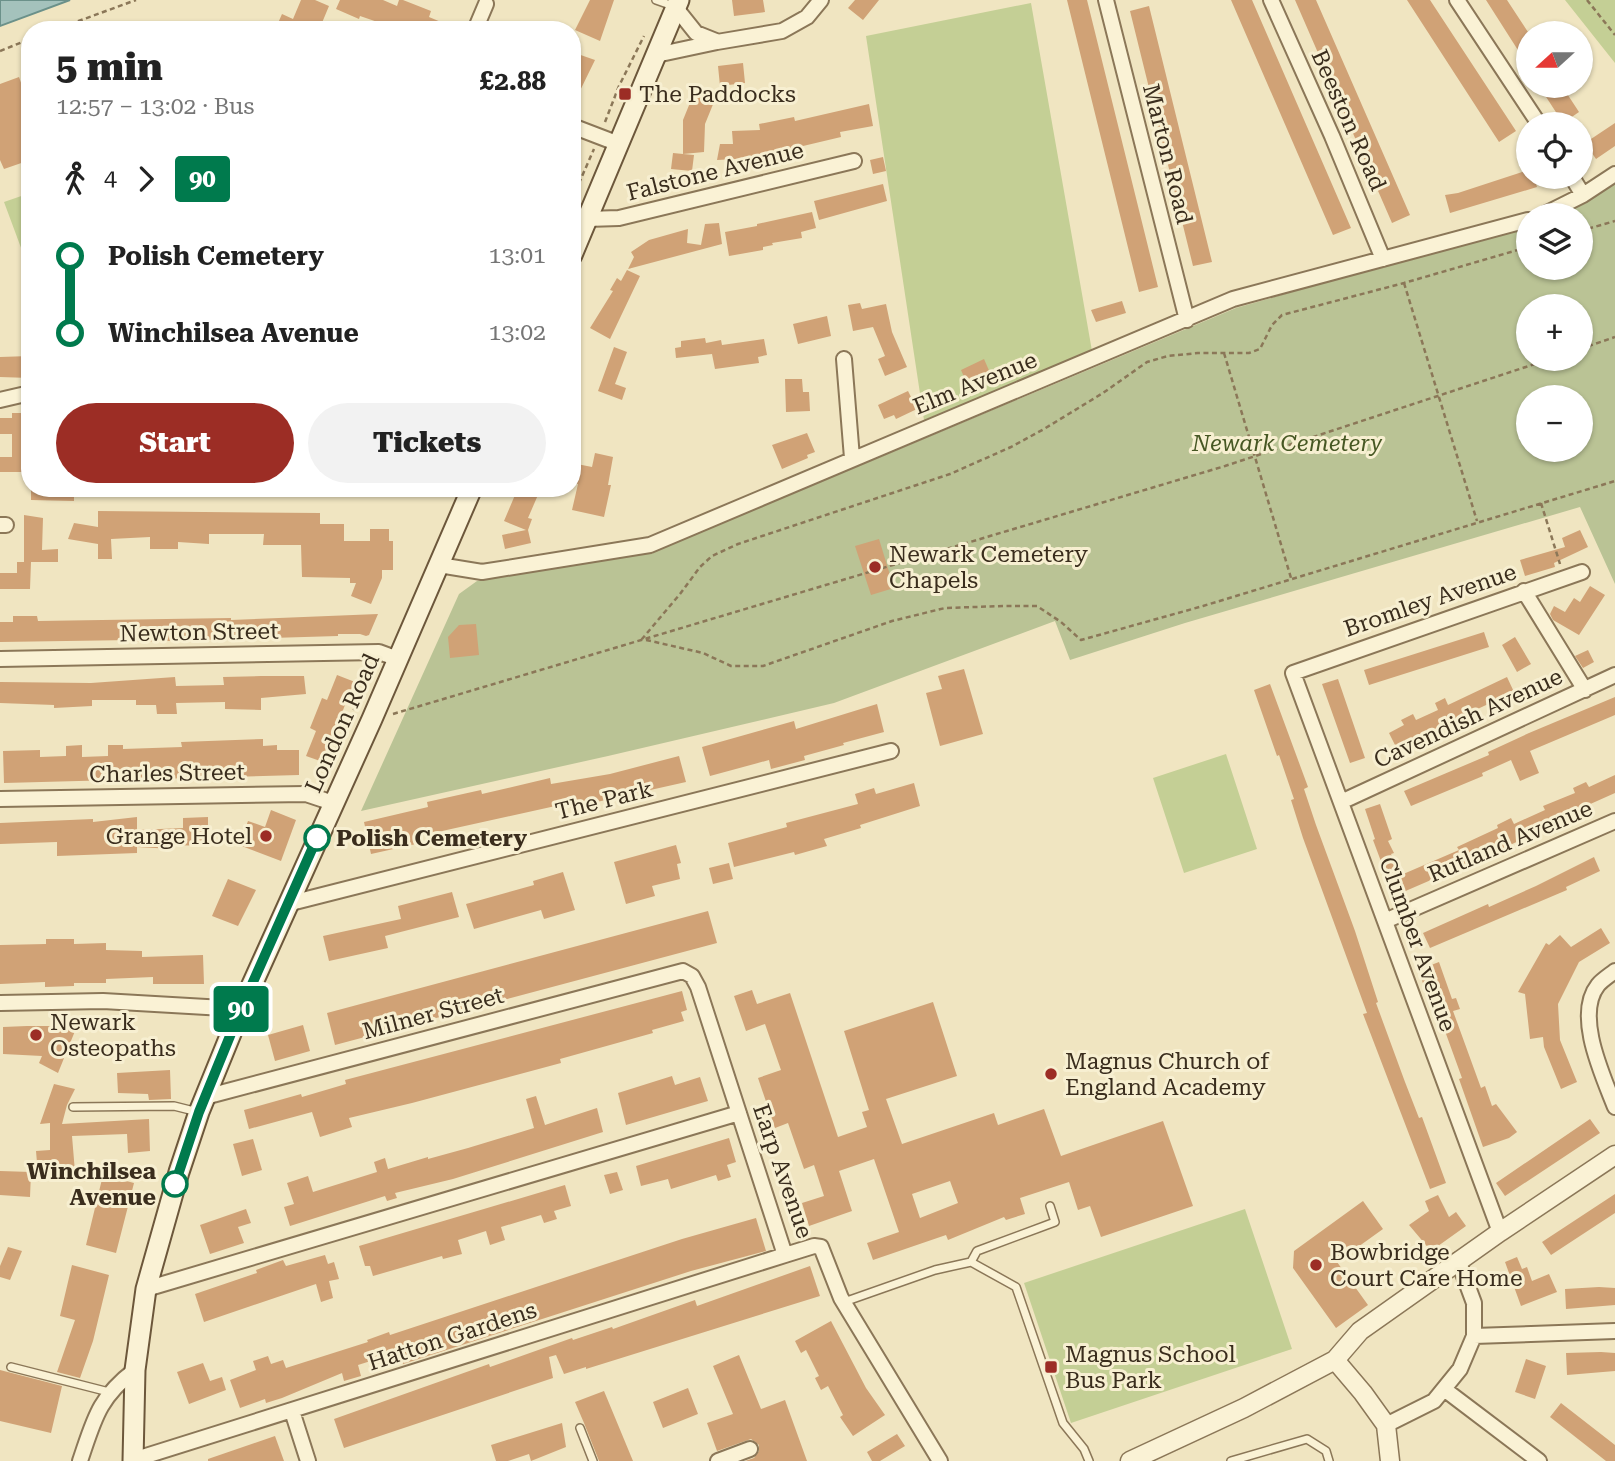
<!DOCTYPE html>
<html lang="en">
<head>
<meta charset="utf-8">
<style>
  :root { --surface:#fff; --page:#f2f2f2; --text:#222; --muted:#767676; --accent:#9c2d25 }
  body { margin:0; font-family:"Roboto Serif",serif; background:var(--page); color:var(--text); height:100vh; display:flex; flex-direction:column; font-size:26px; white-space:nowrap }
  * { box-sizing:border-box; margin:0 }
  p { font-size:23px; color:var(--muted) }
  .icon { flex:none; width:38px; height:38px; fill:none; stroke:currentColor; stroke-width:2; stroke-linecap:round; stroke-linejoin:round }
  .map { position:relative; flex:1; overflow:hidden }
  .drawer { position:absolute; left:21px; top:21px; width:560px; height:476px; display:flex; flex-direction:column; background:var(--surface); border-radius:28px; box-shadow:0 2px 5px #0004 }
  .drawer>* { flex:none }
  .badge { padding:0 14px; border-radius:5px; font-size:24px; line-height:46px }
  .needle { width:46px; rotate:249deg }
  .buttons { position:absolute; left:1516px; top:21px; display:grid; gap:14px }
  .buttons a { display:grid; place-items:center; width:77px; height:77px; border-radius:50%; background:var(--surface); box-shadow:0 2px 5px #0004; font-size:35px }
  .map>.badge { position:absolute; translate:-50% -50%; box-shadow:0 0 0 4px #fff }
  .legs { display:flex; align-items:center; gap:10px; height:77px; padding:0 35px; font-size:23px }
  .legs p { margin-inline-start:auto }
  .overview { display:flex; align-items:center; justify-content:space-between; height:119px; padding:0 35px }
  h1 { font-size:38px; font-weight:800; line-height:52px }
  .primary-button { display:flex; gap:14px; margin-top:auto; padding:14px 35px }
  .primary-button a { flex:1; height:80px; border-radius:42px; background:var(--accent); color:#fff; font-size:28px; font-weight:800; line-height:80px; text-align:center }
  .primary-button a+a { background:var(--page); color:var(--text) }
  ul { padding:0 35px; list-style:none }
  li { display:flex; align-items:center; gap:24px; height:77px; font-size:26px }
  li i { display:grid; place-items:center; width:10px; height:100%; margin:0 9px; background:currentColor }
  li i::after { content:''; width:18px; height:18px; margin:-9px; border:5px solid; border-radius:50%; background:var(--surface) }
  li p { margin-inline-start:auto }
  li:first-child i { background:linear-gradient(#0000 50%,currentColor 0) }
  li:last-child i { background:linear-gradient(currentColor 50%,#0000 0) }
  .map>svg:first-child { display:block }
</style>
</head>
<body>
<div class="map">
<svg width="1615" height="1461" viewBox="0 0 1615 1461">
  <rect width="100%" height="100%" fill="#f0e5c1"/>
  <path fill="#c4cf95" d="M1565,0H1615V63Z
    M1031,3L1092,351L924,420L866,36Z
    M30,193V272L4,202Z
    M1226,754L1257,849L1184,873L1153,778Z
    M1245,1209L1292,1349L1071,1423L1024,1283Z"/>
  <path fill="#bac395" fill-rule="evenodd" d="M1615,183V584L1580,507L1185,623L1070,660L1055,621L834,703L608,756L361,811L459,594L477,581L651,553L1236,308L1528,224V268H1580V215H1553L1589,201ZM1528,306H1580V359H1528ZM1528,397H1580V450H1528Z"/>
  <path fill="#a4c2bc" stroke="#6b918a" stroke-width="2" d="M0,0H70L0,26Z"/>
  <path fill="#d0a276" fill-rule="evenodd" d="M301,0H315L329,6L319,30H275L282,14L293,19Z
    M340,0H383L397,6L399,0H403L431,11L429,17L460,30H401L360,16L359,19L336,9Z
    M590,0H614L600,41L575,30Z
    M732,0H763L765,12L734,16Z
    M855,0H879L863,20L848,8Z
    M1067,0H1087L1158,287L1139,292Z
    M1231,0H1252L1351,228L1333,235Z
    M1295,0H1316L1410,215L1392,223Z
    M1407,0H1430L1516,131L1499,142Z
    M1486,0H1507L1528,32V66Z
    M1149,6L1212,262L1193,266L1130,11Z
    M572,52L595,60L573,105H572Z
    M743,63L745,83L720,86L718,66Z
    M19,77L30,108V160L4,169L0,160V84Z
    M1539,86H1562L1579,112L1563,123Z
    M696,88L716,97L705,124L704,152L683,154L694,155L692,171L671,169L673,153L683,154V120Z
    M869,104L873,126L840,132L841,137L753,158L717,160L720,144H733L732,131L760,130L759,124L794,117L795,121Z
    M1615,123V146L1596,159L1585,143Z
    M883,157L886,171L873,174L870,160Z
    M1528,170V177H1534L1537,187L1450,213L1445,195L1458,193Z
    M883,184L887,201L819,220L814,201Z
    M812,212L816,228L801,232L802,238L772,243L773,245L763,247V250L729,256L725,232L757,226V224Z
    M719,223L722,244L628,269L634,257L631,252L649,240L688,229L687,243L701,245L705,224Z
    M627,270L640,276L610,339L590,328L613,291L610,290L617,278L621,281Z
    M1122,301L1126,313L1096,322L1091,310Z
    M860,303L862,309L886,304L892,332L907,367L885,376L878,359L885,356L873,327L853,331L848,305Z
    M827,316L831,336L798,344L793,324Z
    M705,338L706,343L721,340L722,345L764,339L767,355L758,357L759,363L715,369L712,354L676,358L675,348L681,347V341Z
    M614,347L627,352L615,384L626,388L622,400L598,391Z
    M30,356V378L0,377V357Z
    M984,359L991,375L968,386L961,370Z
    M785,379H802L803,392H809L810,411L786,412Z
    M908,391L917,409L896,419L894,415L884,419L878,405Z
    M12,413H24V417H30V465H24V472H0V457H12V434H0V418H12Z
    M807,433L815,452L807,455L808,458L782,469L772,445Z
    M595,453L613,457L608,485H611L604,517L572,510L578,484L572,482V463L592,467Z
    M31,488L74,489V501L31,500Z
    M518,488H541L528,518L532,519L528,530L531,543L505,549L502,535L526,530L504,521Z
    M98,511L320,513V524H344V541H370V529H389V541H393V570H382V578L371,604L351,596L356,583H350V578L302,577L301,545H263L264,534H209V544L178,542V549H150V537L111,539L112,559H98V544L68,539L74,523L98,527Z
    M24,515L43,518L42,550L58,549V562H31L30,589H0V573H17V562H24Z
    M1580,530L1588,547L1554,563L1555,567L1525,576L1520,560L1565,547L1562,538Z
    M879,539L894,588L871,595L855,546Z
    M1590,586L1605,595L1579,635L1553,620L1550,614L1554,606L1565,612L1574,598L1580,602Z
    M378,614L369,635L366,636L360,634H338V636L132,642V640L0,642V622H13V616H37L38,621L231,618V620Z
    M476,624L479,655L450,658L448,637L459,625Z
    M1484,632L1489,647L1369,685L1364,670Z
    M1515,637L1531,664L1517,672L1502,645Z
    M1588,650L1594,662L1583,668L1575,656Z
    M964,669L983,734L940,746L926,693L942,689L938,676Z
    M337,675L355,682L343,705H345L323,762L306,756L316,731L310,728L322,698L327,700Z
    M261,676H304L306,694L261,698V710L225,709V702L176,703L177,714H157L156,705H136V700H92V706L54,708V705L0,703V682L91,683L175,677L176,686L224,685L223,677Z
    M1507,677L1514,692L1396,747L1389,733L1404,725L1401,720L1413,714L1416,720L1438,710L1435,703L1445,698L1448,705Z
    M1338,679L1365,758L1350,763L1322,684Z
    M1270,684L1308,787L1304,789L1316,825L1355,931L1378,1002L1376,1003L1405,1082L1419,1118L1422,1117L1446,1183L1430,1189L1363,1014L1367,1013L1303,838L1291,800L1294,799L1279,755L1277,756L1254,690Z
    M1615,697V715L1530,751L1539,773L1520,781L1511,760L1482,773L1483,776L1411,806L1404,791L1489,755L1488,752L1529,733Z
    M877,704L884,732L843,743L844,745L804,756L805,760L771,769L769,760L710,776L702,747L794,721L796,729Z
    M263,739V746L277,745V750H299V775L4,783L3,751L40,750V757L66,756V746L82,745V757L108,756V745H123V749L182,747L181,742Z
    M679,756L686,782L570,808L569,803L415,837L416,844L371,854L364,822L428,807L427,802L481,790L482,794L550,778L551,784L610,774Z
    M1615,775V793L1559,818L1561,821L1491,854L1394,896L1373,840L1375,839L1365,809L1380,804L1392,839L1388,841L1394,853L1391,854L1401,875L1459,850L1457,847L1498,828L1497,825L1511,818L1514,824L1545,810L1543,806L1575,793L1573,788L1586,782L1589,787Z
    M914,783L920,806L860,825L861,828L824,839L827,846L795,855L794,852L734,867L728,843L787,827L786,823L858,804L855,794L874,788L876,794Z
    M271,810L296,820L281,861L239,845L248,821L265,827Z
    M137,817V830L183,828V818L208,817V846L172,845L173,849L137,847V853L57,856V842L0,844V823L93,819V822Z
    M676,845L681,863L677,864L680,879L652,886L655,896L626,904L614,862Z
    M1594,857L1600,871L1566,887L1567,890L1430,948L1423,933L1488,904L1489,907L1536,886Z
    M729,863L733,879L713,884L709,868Z
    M563,872L575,910L544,919L541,910L474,929L466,904L534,885L533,881Z
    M228,879L256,890L238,926L212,916Z
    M452,892L459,917L385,936L388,948L329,961L323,936L401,919L398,906Z
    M708,911L717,943L335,1045L327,1013Z
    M1601,928L1610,943L1579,962L1558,1004L1560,1040L1577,1082L1561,1089L1544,1047L1543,1037L1530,1039L1525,994L1518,992L1546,943L1549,945L1560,935L1571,947Z
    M46,939H74V944L106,943V950L142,951V957L203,955L204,984H153V977L106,979V983H74V986L45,987V982L0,984V945L46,944Z
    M1439,962L1452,999L1456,998L1460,1009L1453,1011L1481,1088L1485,1086L1492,1106L1496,1104L1517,1132L1509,1138L1483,1147L1459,1079L1462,1078L1433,998L1429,999L1418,970Z
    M752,990L757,1004L790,993L838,1137L867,1127L862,1112L869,1110L844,1031L933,1002L957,1076L886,1099L902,1144L994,1113L998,1125L1044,1109L1061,1156L1163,1121L1193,1206L1101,1237L1090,1206L1078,1210L1069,1182L1020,1198L1025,1214L1006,1220L1004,1217L948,1240L946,1235L873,1260L867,1243L899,1232L874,1159L839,1171L852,1211L809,1226L802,1203L824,1196L814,1165L804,1169L788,1123L775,1128L758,1078L781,1070L765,1024L746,1031L734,996ZM950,1181L958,1203L920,1218L912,1194Z
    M682,991L687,1010L681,1012L684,1021L652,1030L653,1033L560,1059L561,1063L412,1103L349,1118L352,1127L320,1137L312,1112L249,1129L244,1110L301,1094L302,1097L346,1084L345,1080Z
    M303,1025L310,1051L275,1061L268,1035Z
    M27,1026H58L75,1031L58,1073L39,1063L42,1056L3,1054V1027Z
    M170,1070L171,1099L149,1100L148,1094L118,1093L117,1073Z
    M672,1076L675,1085L700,1077L708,1101L626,1125L618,1093Z
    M54,1084L75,1089L67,1105L62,1124L149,1119L150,1151L128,1153L127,1134L72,1136L75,1172L38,1174L36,1151L50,1150V1123L40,1124Z
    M536,1096L545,1125L597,1108L603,1132L453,1179L395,1193L397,1198L387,1201L385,1196L290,1226L284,1207L294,1204L287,1183L308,1176L313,1192L377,1172L374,1162L385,1158L388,1169L428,1157V1159L468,1148L534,1128L526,1099Z
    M1590,1119L1600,1133L1505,1196L1496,1183Z
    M729,1138L736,1162L727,1165L731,1177L718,1181L716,1175L671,1189L668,1179L641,1186L636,1166Z
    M253,1139L262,1170L242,1176L233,1144Z
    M0,1171L31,1172L30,1197L0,1195Z
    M617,1172L623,1190L610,1194L604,1175Z
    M103,1175L134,1183L116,1253L86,1245Z
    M565,1185L571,1206L554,1211L557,1219L544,1223L541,1215L501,1227L505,1240L490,1245L486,1231L458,1240L462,1254L443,1259L442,1256L373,1276L370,1266H365L359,1246Z
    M1615,1194V1213L1551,1255L1542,1242Z
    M1438,1195L1449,1217L1456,1212L1466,1226L1431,1251L1409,1225L1429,1211L1425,1201Z
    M1363,1201L1383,1229L1337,1262L1368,1305L1336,1328L1293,1268L1294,1251Z
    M246,1209L251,1223L238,1227L244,1243L210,1254L200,1225Z
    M756,1218L766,1251L691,1271L403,1364L399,1352L358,1365L361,1376L344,1381L342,1373L282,1398L266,1403L265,1399L240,1408L230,1380L256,1370L253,1361L268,1356L271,1364L283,1360L286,1368L368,1342L367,1340L389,1332L390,1335L682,1239Z
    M8,1247L22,1251L10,1280L0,1277V1266Z
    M325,1255L328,1264L334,1262L339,1279L329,1281L333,1298L321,1302L316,1284L204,1322L195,1294L257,1273L256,1270L283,1260L286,1266Z
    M1517,1257L1522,1269L1527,1267L1532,1281L1549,1274L1557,1292L1521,1306L1505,1262Z
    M72,1265L109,1275L93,1341L80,1378L57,1372L75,1320L60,1316Z
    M810,1266L820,1296L586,1369V1367L564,1374L556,1355L549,1357L553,1378L344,1448L334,1419L489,1364L490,1367L572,1338L573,1340L612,1327L613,1329L695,1300L697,1306Z
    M1599,1287L1615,1288V1305L1566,1309L1565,1289Z
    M831,1321L866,1388L885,1415L853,1436L840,1417L843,1415L828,1386L821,1390L815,1378L819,1376L806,1350L801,1353L795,1341Z
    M1601,1352L1615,1353V1371L1567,1375L1566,1353Z
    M739,1355L761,1409L785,1400L807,1461H745L754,1458L759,1451V1445L751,1439L717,1451L707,1423L733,1414L713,1366Z
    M1526,1359L1546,1366L1535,1399L1515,1392Z
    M203,1363L210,1381L222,1377L226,1390L189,1404L177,1372Z
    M0,1370L62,1386L51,1433L0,1421Z
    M688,1388L698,1414L663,1428L653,1402Z
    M604,1391L633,1461H599L584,1423L575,1402Z
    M1561,1403L1615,1445V1461H1606L1550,1417Z
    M562,1423L566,1447L531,1461L529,1454L508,1461H496L491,1445Z
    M897,1434L905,1446L880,1461H872L867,1452Z
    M275,1436L284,1461H208V1459Z"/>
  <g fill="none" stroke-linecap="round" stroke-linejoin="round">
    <g stroke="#8b7758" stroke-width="10">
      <path id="service" d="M656,0L676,7
        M73,1107L174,1106L198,1112
        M971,1262L977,1251L1055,1222L1050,1206
        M844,1302L935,1270L971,1262L1016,1287L1063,1423L1084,1449L1089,1461
        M11,1367L109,1392
        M580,1428L593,1461
        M1231,1461L1307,1439L1326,1451L1329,1461"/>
    </g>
    <g stroke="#8b7758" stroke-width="18">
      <path id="minor" d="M1106,0L1187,320
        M1271,0L1332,136L1383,259
        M1457,0L1539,124
        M676,8L696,33L716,41
        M475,30L486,4
        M656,55L717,42L782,31L807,17L821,0
        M572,126L619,144
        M1572,177L1583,195
        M1543,215L1583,195L1615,174
        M587,219L619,218L854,161
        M844,359L852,458
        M0,400L30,393
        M0,525H6
        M439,565L482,572L650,545L1233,299L1528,220
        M1524,591L1585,690
        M0,659L379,652L398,659
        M0,799L306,794L333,803
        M1341,802L1615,675
        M287,904L891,751
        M1385,921L1615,821
        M1615,971C1610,975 1602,980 1598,985C1574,1015 1603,1076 1615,1107
        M0,1003L103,1001L241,1009
        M205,1097L683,971L692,976L698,987L785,1255L814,1246L821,1247L841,1298L940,1461
        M1500,1232L1293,673L1582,572
        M146,1289L739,1113
        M1474,1336L1615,1331
        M1444,1389L1539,1461
        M292,1411L308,1461
        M1386,1425L1434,1401L1460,1369L1474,1336V1303L1458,1260
        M133,1460L785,1255
        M80,1461C94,1420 98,1398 135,1370
        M718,1461L750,1449"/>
    </g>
    <g stroke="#8b7758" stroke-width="21">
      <path id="tertiary" d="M1335,1360L1363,1393L1386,1425L1390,1461
        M1130,1461L1244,1408L1335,1360L1360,1331L1500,1232L1615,1155"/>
    </g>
    <g stroke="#6c573b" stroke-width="23">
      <path id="secondary" d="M572,255L679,0
        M133,1461L135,1370L146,1289L179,1172L199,1112L241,1009L372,719L472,488"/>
    </g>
    <path stroke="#8b7758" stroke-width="2.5" stroke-dasharray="5 3.5" stroke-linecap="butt" d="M1587,0L1615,35
      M54,30L136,0
      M0,51L30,39
      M605,122L619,86L644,36
      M572,199L594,149
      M1580,231L1615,221
      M1528,247L1404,283L1282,315L1272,325L1260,349L1249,353H1198L1168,356L1147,362L1103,393L1044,429L1011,447L950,474L738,544L712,556L700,567L680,594L642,639L703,653L731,666H763L892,621L945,608L1003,606H1037L1061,622L1081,640L1203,606L1615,481
      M1404,283L1477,521
      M1580,349L1615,337
      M1224,353L1291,578
      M1541,503L1560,564
      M393,714L1225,466L1550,359
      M322,780L372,670"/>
    <use href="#service" stroke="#faf2d5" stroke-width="7"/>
    <use href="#minor" stroke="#faf2d5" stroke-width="14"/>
    <use href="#tertiary" stroke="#faf2d5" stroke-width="18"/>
    <use href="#secondary" stroke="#faf2d5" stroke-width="19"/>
  </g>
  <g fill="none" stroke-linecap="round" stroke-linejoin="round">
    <g stroke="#fff" stroke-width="16">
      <path id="line-1" d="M175,1184L199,1112L241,1009L317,838"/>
    </g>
    <use href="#line-1" stroke="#007a4d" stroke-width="10"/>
  </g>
  <g fill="#9c2d25" stroke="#f7efd1" stroke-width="2.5">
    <rect x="618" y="87" width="14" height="14" rx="3.5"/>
    <circle cx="875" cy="567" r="7"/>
    <circle cx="266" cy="836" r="7"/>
    <circle cx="36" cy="1035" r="7"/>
    <circle cx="1051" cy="1074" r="7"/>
    <circle cx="1316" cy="1265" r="7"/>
    <rect x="1044" y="1360" width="14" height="14" rx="3.5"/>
  </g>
  <g fill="#fff" stroke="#007a4d" stroke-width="3.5">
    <circle cx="317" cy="838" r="12"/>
    <circle cx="175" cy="1184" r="12"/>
  </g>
  <g text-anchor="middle" stroke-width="6" stroke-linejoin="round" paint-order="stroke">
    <g font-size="23" fill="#3a2d1d" stroke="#f7efd1" text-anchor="start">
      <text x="639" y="102">The Paddocks</text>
      <text x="889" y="562">Newark Cemetery<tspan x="889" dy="26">Chapels</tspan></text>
      <text x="252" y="844" text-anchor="end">Grange Hotel</text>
      <text x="50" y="1030">Newark<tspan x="50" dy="26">Osteopaths</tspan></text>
      <text x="1065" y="1069">Magnus Church of<tspan x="1065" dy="26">England Academy</tspan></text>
      <text x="1330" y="1260">Bowbridge<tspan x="1330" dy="26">Court Care Home</tspan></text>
      <text x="1065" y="1362">Magnus School<tspan x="1065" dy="26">Bus Park</tspan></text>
    </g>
    <g font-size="23" fill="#3a2d1d" stroke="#f7efd1">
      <text transform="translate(1349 120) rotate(66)" y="8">Beeston Road</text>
      <text transform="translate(1168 154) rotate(76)" y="8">Marton Road</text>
      <text transform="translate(715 171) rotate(-14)" y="8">Falstone Avenue</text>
      <text transform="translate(975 383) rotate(-22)" y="8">Elm Avenue</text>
      <text transform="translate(1430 600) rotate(-19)" y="8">Bromley Avenue</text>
      <text transform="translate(199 632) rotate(-1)" y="8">Newton Street</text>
      <text transform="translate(1468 718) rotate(-25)" y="8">Cavendish Avenue</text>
      <text transform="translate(342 723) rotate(-66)" y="8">London Road</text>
      <text transform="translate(167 773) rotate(-1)" y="8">Charles Street</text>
      <text transform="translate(604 800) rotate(-14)" y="8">The Park</text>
      <text transform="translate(1510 841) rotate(-23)" y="8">Rutland Avenue</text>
      <text transform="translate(1418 944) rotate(70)" y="8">Clumber Avenue</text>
      <text transform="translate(433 1013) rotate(-15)" y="8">Milner Street</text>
      <text transform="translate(783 1171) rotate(71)" y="8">Earp Avenue</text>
      <text transform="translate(452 1336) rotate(-18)" y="8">Hatton Gardens</text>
    </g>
    <g font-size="23" font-style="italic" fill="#465723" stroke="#f7efd1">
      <text x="1287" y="451">Newark Cemetery</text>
    </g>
    <g font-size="23" font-weight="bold" fill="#3a2d1d" stroke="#f7efd1" text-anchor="start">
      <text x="336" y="846">Polish Cemetery</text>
      <text x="156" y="1179" text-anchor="end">Winchilsea<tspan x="156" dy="26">Avenue</tspan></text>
    </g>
  </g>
</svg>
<div class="buttons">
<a><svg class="needle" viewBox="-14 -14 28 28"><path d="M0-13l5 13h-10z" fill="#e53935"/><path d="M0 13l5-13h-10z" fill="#767676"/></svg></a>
<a><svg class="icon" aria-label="locate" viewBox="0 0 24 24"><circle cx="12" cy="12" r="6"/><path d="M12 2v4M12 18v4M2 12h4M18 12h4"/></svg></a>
<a><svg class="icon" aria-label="layers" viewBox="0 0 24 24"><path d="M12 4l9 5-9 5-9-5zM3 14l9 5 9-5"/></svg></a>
<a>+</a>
<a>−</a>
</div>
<b class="badge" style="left:241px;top:1009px;background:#007a4d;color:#fff">90</b>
<section class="drawer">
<div class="overview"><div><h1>5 min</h1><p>12:57 – 13:02 · Bus</p></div><b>£2.88</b></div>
<div class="legs"><svg class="icon" aria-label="walk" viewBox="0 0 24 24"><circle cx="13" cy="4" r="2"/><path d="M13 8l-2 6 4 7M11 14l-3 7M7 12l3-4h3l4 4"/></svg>4<svg class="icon" aria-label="forward" viewBox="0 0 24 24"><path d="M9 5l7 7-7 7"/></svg><b class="badge" style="background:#007a4d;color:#fff">90</b></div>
<ul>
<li><i style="color:#007a4d"></i><b>Polish Cemetery</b><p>13:01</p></li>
<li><i style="color:#007a4d"></i><b>Winchilsea Avenue</b><p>13:02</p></li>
</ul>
<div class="primary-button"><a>Start</a><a>Tickets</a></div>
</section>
</div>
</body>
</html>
